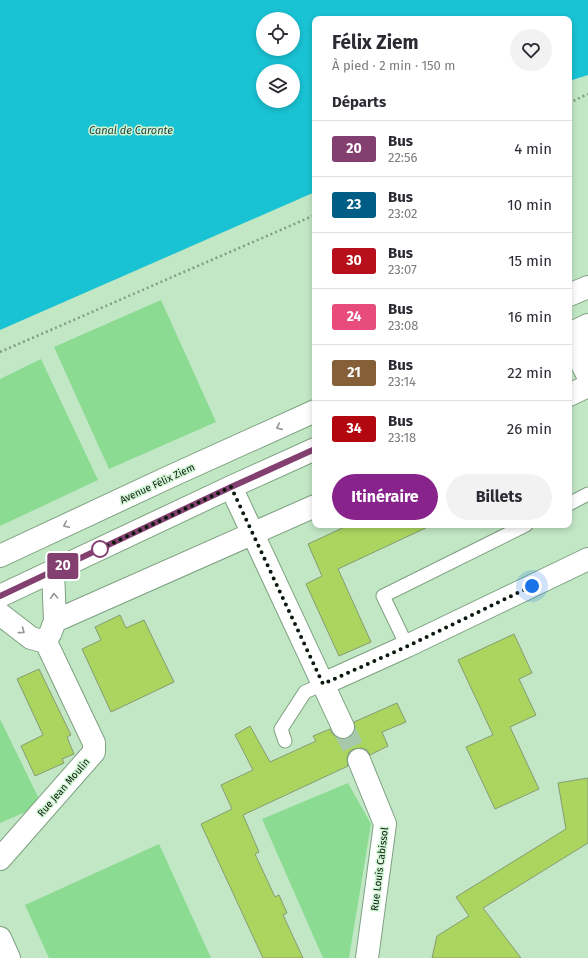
<!DOCTYPE html>
<html lang="fr">
<head>
<meta charset="utf-8">
<style>
  :root { --surface:#fff; --page:#f2f2f3; --text:#2b2b33; --muted:#7c7c81; --line:#e1e1e2; --accent:#87238b }
  body { margin:0; font-family:"Fira Sans",sans-serif; background:var(--page); color:var(--text); height:100vh; display:flex; flex-direction:column; font-size:15px; white-space:nowrap }
  * { box-sizing:border-box; margin:0 }
  p { font-size:13px; color:var(--muted) }
  .icon { flex:none; width:22px; height:22px; fill:none; stroke:currentColor; stroke-width:2; stroke-linecap:round; stroke-linejoin:round }
  .map { position:relative; flex:1; overflow:hidden }
  .side { position:absolute; left:312px; top:16px; width:260px; height:512px; display:flex; flex-direction:column; background:var(--surface); border-radius:8px; box-shadow:0 2px 6px #0003 }
  .side>* { flex:none }
  .badge { padding:0 8px; border-radius:3px; font-size:14px; line-height:26px }
  .buttons { position:absolute; left:256px; top:12px; display:grid; gap:8px }
  .buttons a { display:grid; place-items:center; width:44px; height:44px; border-radius:50%; background:var(--surface); box-shadow:0 2px 6px #0003; font-size:20px }
  .you { position:absolute; width:20px; height:20px; margin:-10px; border:3px solid #fff; border-radius:50%; background:#1a73e8; box-shadow:0 0 0 6px #1a73e833 }
  .map>.badge { position:absolute; translate:-50% -50%; box-shadow:0 0 0 2px #fff }
  h2 { padding:0 20px; font-size:15px; line-height:36px }
  .round { display:grid; place-items:center; flex:none; width:42px; height:42px; border-radius:21px; background:var(--page) }
  .summary { display:flex; align-items:center; justify-content:space-between; height:68px; padding:0 20px }
  h1 { font-size:19px; font-weight:700; line-height:30px }
  .button { display:flex; gap:8px; margin-top:auto; padding:8px 20px }
  .button a { flex:1; height:46px; border-radius:24px; background:var(--accent); color:#fff; font-size:16px; font-weight:700; line-height:46px; text-align:center }
  .button a+a { background:var(--page); color:var(--text) }
  ul { padding:0; list-style:none }
  li { display:flex; align-items:center; gap:12px; height:56px; padding:0 20px; border-top:1px solid var(--line) }
  li div { flex:1 }
  li b { display:block; font-size:15px }
  li em { font-style:normal }
  li .badge { min-width:44px; font-weight:700; text-align:center }
  .map>svg:first-child { display:block }
</style>
</head>
<body>
<div class="map">
<svg width="588" height="958" viewBox="0 0 588 958">
  <rect width="100%" height="100%" fill="#c2e7c5"/>
  <path fill="#8bdb93" d="M161,300L216,422L109,469L54,347Z
    M41,359L98,480L0,526V379Z
    M0,719L42,805L0,823Z
    M348,783L371,824L349,958H323L262,819Z
    M159,844L211,958H49L25,905Z"/>
  <path fill="#19c3d4" fill-rule="evenodd" d="M0,0H588V75L569,81V19H315V192L0,330ZM263,19H293V49H263ZM263,71H293V101H263Z"/>
  <path fill="#aad65f" stroke="#899a72" d="M349,525H432L338,569L371,642L339,656L306,584L322,576L308,544Z
    M120,615L126,628L144,620L174,682L111,712L82,649L101,640L95,627Z
    M514,634L532,673L519,679L536,715L510,727L539,789L495,809L466,747L493,735L458,660Z
    M39,669L71,735L67,737L74,754L62,759L64,763L35,776L21,746L43,735L17,679Z
    M397,703L406,722L382,732L388,746L370,755L367,750L361,748L354,749L349,752L347,758L348,766L243,815L259,852L255,854L275,897L279,895L287,913L283,915L303,958H263L201,824L232,809L221,785L253,770L235,735L250,726L270,762L316,741L313,736L330,729L332,733L336,737L342,739L348,738L353,734L355,728L354,722Z
    M588,778V843L483,908L521,958H432L437,936L469,916L456,897L566,829L558,783Z"/>
  <g fill="none" stroke-linecap="round" stroke-linejoin="round">
    <path stroke="#a7c8aa" stroke-width="22" stroke-dasharray="22 11" stroke-linecap="butt" d="M343,727L359,760"/>
    <g stroke="#7da080" stroke-width="15">
      <path id="lane" d="M569,504L588,494
        M407,646L383,596L526,525
        M285,741L281,729L305,692L323,684"/>
    </g>
    <g stroke="#7da080" stroke-width="24">
      <path id="street" d="M575,350L588,376
        M569,395L588,386
        M231,487L343,727
        M0,614L31,638L46,642
        M55,621L315,506
        M50,634L55,621L53,571
        M323,684L407,646L588,559
        M359,760L385,824L367,958
        M0,859L94,752V743L46,642
        M0,938L9,958"/>
    </g>
    <g stroke="#7da080" stroke-width="24">
      <path id="secondary" d="M569,295L588,287
        M569,334L575,350L588,347
        M569,334L588,325
        M0,556L169,477L315,411
        M0,596L231,487L315,449"/>
    </g>
    <path stroke="#809c82" stroke-width="2.5" stroke-dasharray="2 3" stroke-linecap="butt" d="M569,103L588,94
      M0,352L315,215"/>
    <use href="#lane" stroke="#fff" stroke-width="13"/>
    <use href="#street" stroke="#fff" stroke-width="22"/>
    <use href="#secondary" stroke="#fff" stroke-width="22"/>
  </g>
  <defs><path id="oneway-chevron" d="M-2-3.5L2.5 0L-2 3.5" fill="none" stroke-width="1.6" stroke-linecap="round" stroke-linejoin="round"/></defs>
  <g stroke="#929893">
    <use href="#oneway-chevron" transform="translate(279 427) rotate(156)"/>
    <use href="#oneway-chevron" transform="translate(66 525) rotate(155)"/>
    <use href="#oneway-chevron" transform="translate(54 596) rotate(-93)"/>
    <use href="#oneway-chevron" transform="translate(22 631) rotate(37)"/>
  </g>
  <g fill="none" stroke-linecap="round" stroke-linejoin="round">
    <g stroke="#fff" stroke-width="9">
      <path id="line" d="M0,596L231,487L315,449"/>
    </g>
    <use href="#line" stroke="#843f71" stroke-width="6"/>
    <path stroke="#0c1a0e" stroke-width="4" stroke-dasharray="0 7.2" d="M100,549L94,552L231,487L323,684L408,646L532,586"/>
  </g>
  <circle fill="#fff" stroke="#843f71" stroke-width="2" cx="100" cy="549" r="8"/>
  <g text-anchor="middle" stroke-width="3" stroke-linejoin="round" paint-order="stroke">
    <g font-size="10" fill="#0c1a0e" stroke="#cff4d2">
      <text transform="translate(157 483) rotate(-25)" y="4">Avenue Félix Ziem</text>
      <text transform="translate(63 787) rotate(-49)" y="4">Rue Jean Moulin</text>
      <text transform="translate(379 869) rotate(-83)" y="4">Rue Louis Cabissol</text>
    </g>
    <g font-size="11" font-style="italic" fill="#1e3d41" stroke="#cff4d2">
      <text x="131" y="134">Canal de Caronte</text>
    </g>
  </g>
</svg>
<div class="buttons">
<a><svg class="icon" aria-label="locate" viewBox="0 0 24 24"><circle cx="12" cy="12" r="6"/><path d="M12 2v4M12 18v4M2 12h4M18 12h4"/></svg></a>
<a><svg class="icon" aria-label="layers" viewBox="0 0 24 24"><path d="M12 4l9 5-9 5-9-5zM3 14l9 5 9-5"/></svg></a>
</div>
<div class="you" style="left:532px;top:586px"></div>
<b class="badge" style="left:63px;top:566px;background:#843f71;color:#fff">20</b>
<section class="side">
<div class="summary"><div><h1>Félix Ziem</h1><p>À pied · 2 min · 150 m</p></div><a class="round"><svg class="icon" aria-label="heart" viewBox="0 0 24 24"><path d="M12 20l-8-8c-3-5 5-10 8-4 3-6 11-1 8 4z"/></svg></a></div>
<h2>Départs</h2>
<ul>
<li><span class="badge" style="background:#843f71;color:#fff">20</span><div><b>Bus</b><p>22:56</p></div><em>4 min</em></li>
<li><span class="badge" style="background:#005d86;color:#fff">23</span><div><b>Bus</b><p>23:02</p></div><em>10 min</em></li>
<li><span class="badge" style="background:#b80f1d;color:#fff">30</span><div><b>Bus</b><p>23:07</p></div><em>15 min</em></li>
<li><span class="badge" style="background:#e74c7d;color:#fff">24</span><div><b>Bus</b><p>23:08</p></div><em>16 min</em></li>
<li><span class="badge" style="background:#845f38;color:#fff">21</span><div><b>Bus</b><p>23:14</p></div><em>22 min</em></li>
<li><span class="badge" style="background:#b2070f;color:#fff">34</span><div><b>Bus</b><p>23:18</p></div><em>26 min</em></li>
</ul>
<div class="button"><a>Itinéraire</a><a>Billets</a></div>
</section>
</div>
</body>
</html>
